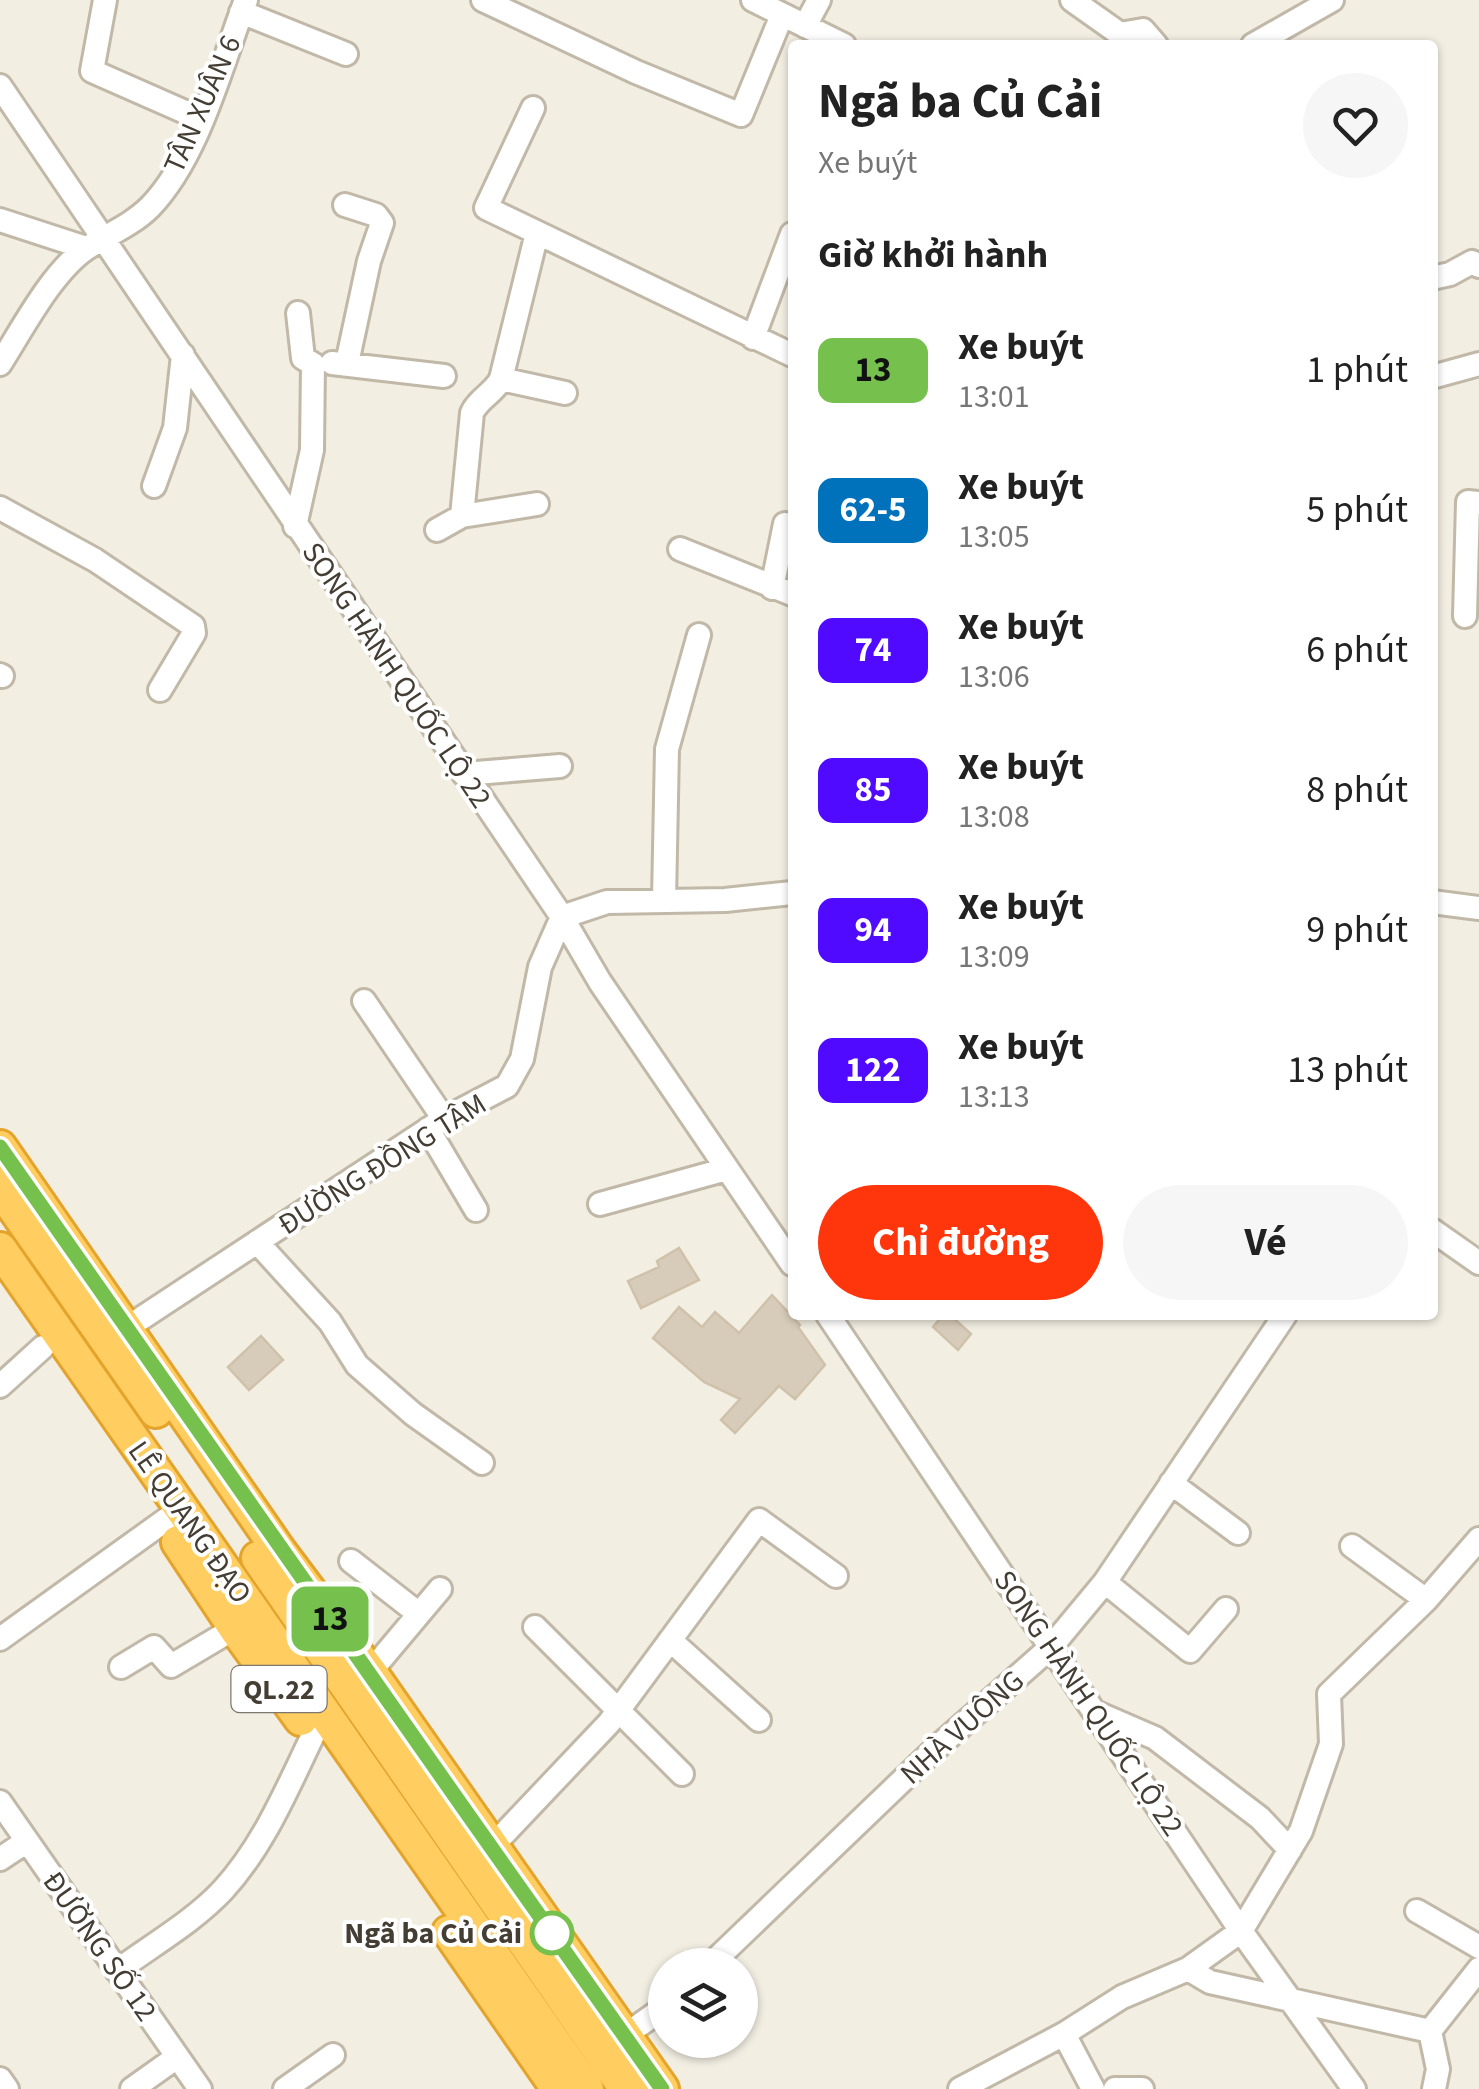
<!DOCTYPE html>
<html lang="vi">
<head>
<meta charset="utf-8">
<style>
  :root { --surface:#fff; --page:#f6f6f6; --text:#222; --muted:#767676; --accent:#ff350c }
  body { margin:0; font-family:"Source Sans 3",sans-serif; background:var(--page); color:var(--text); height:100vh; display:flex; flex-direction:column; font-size:38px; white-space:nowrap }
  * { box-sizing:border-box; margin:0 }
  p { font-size:32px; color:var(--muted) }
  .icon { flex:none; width:55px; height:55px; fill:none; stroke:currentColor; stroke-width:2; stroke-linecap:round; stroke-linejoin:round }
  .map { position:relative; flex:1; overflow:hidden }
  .sheet { position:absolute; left:788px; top:40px; width:650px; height:1280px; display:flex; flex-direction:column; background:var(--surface); border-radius:10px; box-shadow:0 2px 8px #0004 }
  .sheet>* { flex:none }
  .badge { padding:0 20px; border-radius:15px; font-size:35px; line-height:65px }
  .tools { position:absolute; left:648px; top:1948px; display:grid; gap:20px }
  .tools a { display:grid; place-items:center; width:110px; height:110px; border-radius:50%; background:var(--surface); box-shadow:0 2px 8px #0004; font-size:50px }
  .map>.badge { position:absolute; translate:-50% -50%; box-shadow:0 0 0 5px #fff }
  h2 { padding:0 30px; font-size:38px; line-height:90px }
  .round { display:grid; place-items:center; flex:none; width:105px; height:105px; border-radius:52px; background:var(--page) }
  .summary { display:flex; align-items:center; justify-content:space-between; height:170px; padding:0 30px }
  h1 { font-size:48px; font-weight:700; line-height:75px }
  .action { display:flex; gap:20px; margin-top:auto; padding:20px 30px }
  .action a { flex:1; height:115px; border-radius:60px; background:var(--accent); color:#fff; font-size:40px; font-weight:700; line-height:115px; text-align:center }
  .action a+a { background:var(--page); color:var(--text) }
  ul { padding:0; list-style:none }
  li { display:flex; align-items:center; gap:30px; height:140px; padding:0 30px }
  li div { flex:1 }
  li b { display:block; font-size:38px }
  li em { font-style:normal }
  li .badge { min-width:110px; font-weight:700; text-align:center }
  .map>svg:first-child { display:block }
</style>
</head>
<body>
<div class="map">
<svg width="1479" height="2089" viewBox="0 0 1479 2089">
  <rect width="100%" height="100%" fill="#f2eee2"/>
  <path fill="#d7ccba" stroke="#cfc1aa" stroke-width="2.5" d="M679,1248L699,1280L641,1308L628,1281L659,1267L657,1261Z
    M772,1295L800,1325L798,1327L825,1365L795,1399L779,1386L735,1433L721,1420L740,1399L704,1382L653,1338L679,1307L702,1327L715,1312L739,1333Z
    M943,1315H950L971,1334L958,1350L933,1327Z
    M261,1336L283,1360L249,1390L228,1367Z"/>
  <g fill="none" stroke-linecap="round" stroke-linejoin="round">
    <g stroke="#c1b8a8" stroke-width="28">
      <path id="minor" d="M105,0L92,71L201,119
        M483,0L636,72L741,115L782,15
        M753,0L844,45
        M1072,0L1120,34L1143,30L1156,45
        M241,12L346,54
        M805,26L819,0
        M1253,45L1332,0
        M0,86L562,917L600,982L792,1264
        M533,108L486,208L792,355
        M345,205L376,215L382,223L369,261L347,363
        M0,220L86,248
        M1432,278L1450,274L1472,262L1479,266
        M753,338L792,234
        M332,363L444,376
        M0,364C22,330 52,271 87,248C107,235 132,225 150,207C199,156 221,65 246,0
        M1432,377L1479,364
        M501,379L565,393
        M154,486L175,428L183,355
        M0,508L95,560L193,626L194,633L160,690
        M462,516L472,413C478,399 494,393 501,379L537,233
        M295,526L312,450L313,364L303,358L298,313
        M437,530L462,516L537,504
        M680,549L792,594
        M772,588L785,524
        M1465,616L1468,502L1479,503
        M0,675L2,676
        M464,774L560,766
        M664,900L667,749L699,635
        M1432,902L1479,908
        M364,1001L444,1119
        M428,1129L476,1210
        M600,1204L727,1169
        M1432,1230L1479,1263
        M257,1242L330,1322L357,1365L413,1414L482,1463
        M828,1315L1241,1931L1354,2089
        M116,1335L444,1119L507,1086L522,1059L540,967L562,917L607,902L725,900L792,893
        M0,1386L43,1347
        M1171,1483L1238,1533
        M1352,1546L1426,1600
        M351,1561L419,1614
        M1105,1582L1190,1651L1226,1609
        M535,1627L682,1774
        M0,1639L181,1509
        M670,1640L759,1720
        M121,1667L154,1647L171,1666L235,1628
        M361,1683L440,1589
        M1095,1712L1155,1738L1260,1818L1290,1850
        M0,1802L200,2089
        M482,1857L609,1723L759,1520L836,1576
        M0,1859L27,1841
        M1417,1911L1479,1947
        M710,1965L934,1750L1051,1647L1105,1582L1285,1315
        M1188,1969L1241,1931L1301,1831L1331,1744L1329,1694L1426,1600L1479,1539
        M117,1971C152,1945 193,1922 223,1890C264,1845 287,1789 313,1735
        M1430,2031L1479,1969
        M1430,2031L1438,2069L1434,2089
        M1064,2034L1093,2089
        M624,2036L665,2007
        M0,2079L7,2089
        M132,2089L177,2057
        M285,2089L333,2055
        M960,2089L1064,2034L1122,1997L1188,1969L1210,1982L1430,2031
        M1115,2089H1142"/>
    </g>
    <g stroke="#e4a32a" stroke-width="38">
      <path id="highway" d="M0,1147L280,1552L370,1672L662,2089
        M0,1188L156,1411
        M0,1249L587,2089
        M178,1542L235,1628L301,1719
        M258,1558L626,2089
        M449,1932L558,2089"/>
    </g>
    <use href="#minor" stroke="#fff" stroke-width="22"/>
    <use href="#highway" stroke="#ffcd60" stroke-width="32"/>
  </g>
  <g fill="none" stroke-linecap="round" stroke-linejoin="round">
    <g stroke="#fff" stroke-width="22">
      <path id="line" d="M0,1147C220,1462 440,1776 662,2089"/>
    </g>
    <use href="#line" stroke="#76c04d" stroke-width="15"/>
  </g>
  <circle fill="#fff" stroke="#76c04d" stroke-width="5" cx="552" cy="1933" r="20"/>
  <g text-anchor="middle" stroke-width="8" stroke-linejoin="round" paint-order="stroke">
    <rect fill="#fff" stroke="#7c7770" stroke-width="2.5" x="231.5" y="1666" width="95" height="46" rx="8"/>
    <g font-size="28" font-weight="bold" fill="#443d33">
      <text x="279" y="1699">QL.22</text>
    </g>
    <g font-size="30" fill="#443d33" stroke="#fff">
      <text transform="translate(202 104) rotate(-66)" y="10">TÂN XUÂN 6</text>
      <text transform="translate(397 675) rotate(56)" y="10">SONG HÀNH QUỐC LỘ 22</text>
      <text transform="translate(382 1164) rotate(-32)" y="10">ĐƯỜNG ĐỒNG TÂM</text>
      <text transform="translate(190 1522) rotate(55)" y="10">LÊ QUANG ĐẠO</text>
      <text transform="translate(1089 1703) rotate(56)" y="10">SONG HÀNH QUỐC LỘ 22</text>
      <text transform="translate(962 1727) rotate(-42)" y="10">NHÀ VUÔNG</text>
      <text transform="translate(100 1946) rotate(55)" y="10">ĐƯỜNG SỐ 12</text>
    </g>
    <g font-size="30" font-weight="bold" fill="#443d33" stroke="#fff" text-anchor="end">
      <text x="522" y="1943">Ngã ba Củ Cải</text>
    </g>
  </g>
</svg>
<div class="tools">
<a><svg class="icon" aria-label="layers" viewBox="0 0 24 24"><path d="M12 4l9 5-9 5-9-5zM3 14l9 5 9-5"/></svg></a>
</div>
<b class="badge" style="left:330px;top:1619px;background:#76c04d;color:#111">13</b>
<section class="sheet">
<div class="summary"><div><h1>Ngã ba Củ Cải</h1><p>Xe buýt</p></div><a class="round"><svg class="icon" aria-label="heart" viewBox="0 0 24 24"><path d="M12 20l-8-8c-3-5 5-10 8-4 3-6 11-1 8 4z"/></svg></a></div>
<h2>Giờ khởi hành</h2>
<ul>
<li><span class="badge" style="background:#76c04d;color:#111">13</span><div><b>Xe buýt</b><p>13:01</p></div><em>1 phút</em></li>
<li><span class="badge" style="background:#0072bc;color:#fff">62-5</span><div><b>Xe buýt</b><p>13:05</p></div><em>5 phút</em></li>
<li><span class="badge" style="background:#4f0aff;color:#fff">74</span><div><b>Xe buýt</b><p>13:06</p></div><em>6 phút</em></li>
<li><span class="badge" style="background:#4f0aff;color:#fff">85</span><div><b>Xe buýt</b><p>13:08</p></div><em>8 phút</em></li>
<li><span class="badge" style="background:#4f0aff;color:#fff">94</span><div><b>Xe buýt</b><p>13:09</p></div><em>9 phút</em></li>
<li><span class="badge" style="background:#4f0aff;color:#fff">122</span><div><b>Xe buýt</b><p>13:13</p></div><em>13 phút</em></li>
</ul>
<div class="action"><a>Chỉ đường</a><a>Vé</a></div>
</section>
</div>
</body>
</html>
